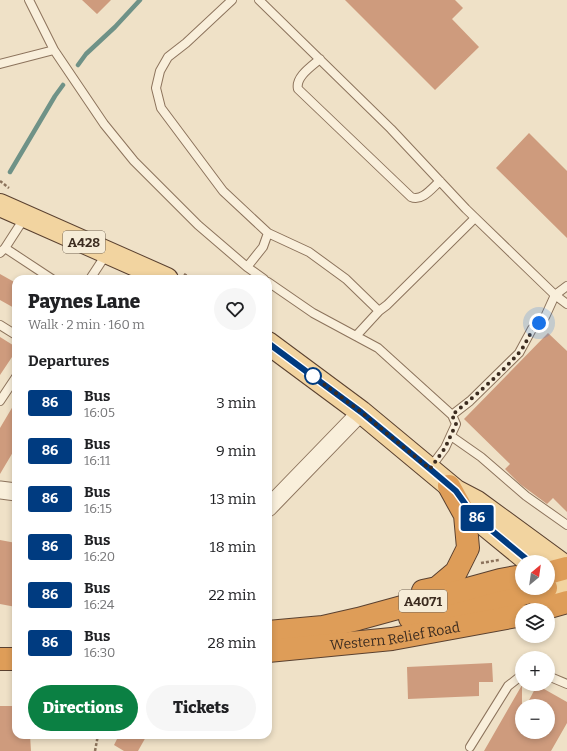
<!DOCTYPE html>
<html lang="en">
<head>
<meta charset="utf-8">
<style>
  :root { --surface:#fff; --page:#f6f6f6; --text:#202124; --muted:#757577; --accent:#0b8043 }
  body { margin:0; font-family:Bitter,serif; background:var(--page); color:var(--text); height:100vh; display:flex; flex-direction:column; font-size:15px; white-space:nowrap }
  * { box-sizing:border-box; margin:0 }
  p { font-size:13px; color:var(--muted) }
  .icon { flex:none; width:22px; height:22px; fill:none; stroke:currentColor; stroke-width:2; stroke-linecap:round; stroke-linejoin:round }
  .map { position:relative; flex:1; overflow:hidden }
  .drawer { position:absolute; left:12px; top:275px; width:260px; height:464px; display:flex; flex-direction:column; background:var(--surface); border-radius:12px; box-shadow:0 2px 6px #0003 }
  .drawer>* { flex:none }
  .badge { padding:0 8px; border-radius:3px; font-size:14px; line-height:26px }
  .needle { width:26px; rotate:29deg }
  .buttons { position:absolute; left:515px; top:555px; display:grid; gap:8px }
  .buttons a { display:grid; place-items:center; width:40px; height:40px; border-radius:50%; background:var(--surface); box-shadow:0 2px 6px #0003; font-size:20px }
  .you { position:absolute; width:20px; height:20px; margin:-10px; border:3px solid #fff; border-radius:50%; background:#1a73e8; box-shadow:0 0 0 6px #1a73e833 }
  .map>.badge { position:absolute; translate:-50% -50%; box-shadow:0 0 0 2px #fff }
  h2 { padding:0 16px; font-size:15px; line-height:36px }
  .round { display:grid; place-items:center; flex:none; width:42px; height:42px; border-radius:21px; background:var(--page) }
  .overview { display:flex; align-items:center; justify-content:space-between; height:68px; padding:0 16px }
  h1 { font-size:19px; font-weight:800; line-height:30px }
  .action { display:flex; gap:8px; margin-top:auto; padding:8px 16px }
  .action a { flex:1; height:46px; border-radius:24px; background:var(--accent); color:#fff; font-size:16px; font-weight:800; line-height:46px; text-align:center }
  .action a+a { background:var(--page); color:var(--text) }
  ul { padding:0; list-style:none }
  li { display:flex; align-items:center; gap:12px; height:48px; padding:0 16px }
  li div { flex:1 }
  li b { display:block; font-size:15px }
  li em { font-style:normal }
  li .badge { min-width:44px; font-weight:700; text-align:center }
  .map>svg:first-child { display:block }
</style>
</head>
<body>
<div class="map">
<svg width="567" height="751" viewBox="0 0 567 751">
  <rect width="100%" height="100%" fill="#efe1c7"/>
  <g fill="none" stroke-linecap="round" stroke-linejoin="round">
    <path stroke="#6f9287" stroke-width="4.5" d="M78,65L86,54L115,27L140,0
      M10,172L55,96L63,85"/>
  </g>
  <path fill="#ce9b7d" d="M82,0H111L97,14Z
    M345,0H455L463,8L452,19L479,47L435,90Z
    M529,133L567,171V238L496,168Z
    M0,274L16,283V309L0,300Z
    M548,333L567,351V512L553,498L547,504L520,484L505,469L510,464L464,419Z
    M0,337L16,347V351L0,375Z
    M16,401V447L0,474V428Z
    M0,540L16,543V607L0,604Z
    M492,663L493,682H479V696L408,699L407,667Z
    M522,685V732H548V706H526L537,685L567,702V723L551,751H484Z
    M0,706H16V735H30L31,751H0Z
    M119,735H147L138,751H124L114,745Z"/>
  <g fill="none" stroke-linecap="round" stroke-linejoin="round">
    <g stroke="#8c735c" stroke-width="10">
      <path id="lane" d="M29,0L54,50
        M232,0L186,43L168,57L160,71L156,88L161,108L223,191L268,233L263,247L247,267
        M259,0L391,129L466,209L555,295L567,304
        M320,59C312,66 295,77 298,89L411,197C422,202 432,188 440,181
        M0,64L54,50L104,124L134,161L198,225L247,267L264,279
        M268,233L309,252L346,279L379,311
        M5,248L52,279
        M0,253L5,248L25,217
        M90,279L107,253
        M268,282L313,313L378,348L452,415L456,424L445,448L430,468
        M0,325L16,335
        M356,336L379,311L387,305L475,218
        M0,401L16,377
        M452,415L470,401L519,353L532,329L545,317L555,295L567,286
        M451,436L481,457L526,496L567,525
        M548,676L567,684
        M470,747L508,686L522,675"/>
    </g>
    <g stroke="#8c735c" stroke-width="19">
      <path id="street" d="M0,490L16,492
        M268,508L361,412"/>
    </g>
    <g stroke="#5a4130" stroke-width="24">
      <path id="primary" d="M0,205L167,279
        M268,343L361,412L456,491L477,502L567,568
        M486,526L530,562
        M548,577L567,592"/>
    </g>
    <g stroke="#5a4130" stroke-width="24">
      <g id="highway">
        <path d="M548,573L567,568"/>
        <path d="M423,591L437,588L456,572L468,548L465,515L449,486"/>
        <path d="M539,610L567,602"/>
        <path d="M410,618L490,602L546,588"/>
        <path d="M268,632L323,627L358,619L500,580L522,576"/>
        <path id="s1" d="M268,651L392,639L522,615"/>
        <path d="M0,659H16"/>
      </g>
    </g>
    <path stroke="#8c735c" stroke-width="2.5" stroke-dasharray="3 2" stroke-linecap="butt" d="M0,181L9,188
      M184,274L192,279
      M481,563L499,560
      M95,751L98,735"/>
    <use href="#lane" stroke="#f9efdb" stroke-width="8"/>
    <use href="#street" stroke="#f9efdb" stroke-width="17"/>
    <use href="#primary" stroke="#f2d4a0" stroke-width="22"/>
    <use href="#highway" stroke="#de9d58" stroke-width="22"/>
  </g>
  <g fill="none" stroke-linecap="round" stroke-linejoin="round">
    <g stroke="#fff" stroke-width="9">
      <path id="line" d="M268,343L361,412L430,469L456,491L473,515L530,562"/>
    </g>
    <use href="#line" stroke="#003b80" stroke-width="6"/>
    <path stroke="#3c2c20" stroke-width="4" stroke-dasharray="0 7.2" d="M313,376L361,412L430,469L445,448L456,424L452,415C475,396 499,375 518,354C527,344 528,333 539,323"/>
  </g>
  <circle fill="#fff" stroke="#003b80" stroke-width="2" cx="313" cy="376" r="8"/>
  <g text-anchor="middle" stroke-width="4" stroke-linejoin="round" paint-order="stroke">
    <g fill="#f6ecd7" stroke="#746657" stroke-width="1">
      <rect x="63" y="231" width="42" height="22" rx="3"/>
      <rect x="399" y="590" width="48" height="22" rx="3"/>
    </g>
    <g font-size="13" font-weight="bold" fill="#3c2c20">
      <text x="84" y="247">A428</text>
      <text x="423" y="606">A4071</text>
    </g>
    <g font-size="14" fill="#3c2c20" stroke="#f6ecd7">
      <text dy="5" stroke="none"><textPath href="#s1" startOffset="128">Western Relief Road</textPath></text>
    </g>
  </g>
</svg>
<div class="buttons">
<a><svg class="needle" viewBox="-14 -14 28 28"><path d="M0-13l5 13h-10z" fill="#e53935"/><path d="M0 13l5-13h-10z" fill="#757577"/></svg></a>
<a><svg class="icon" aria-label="layers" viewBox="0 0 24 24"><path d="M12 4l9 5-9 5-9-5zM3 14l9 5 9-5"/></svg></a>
<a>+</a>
<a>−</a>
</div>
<div class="you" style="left:539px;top:323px"></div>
<b class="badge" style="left:477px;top:518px;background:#003b80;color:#fff">86</b>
<section class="drawer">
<div class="overview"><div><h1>Paynes Lane</h1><p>Walk · 2 min · 160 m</p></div><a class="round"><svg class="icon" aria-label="heart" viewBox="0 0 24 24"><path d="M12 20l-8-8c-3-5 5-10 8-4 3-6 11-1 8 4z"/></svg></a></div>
<h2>Departures</h2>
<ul>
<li><span class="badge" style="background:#003b80;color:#fff">86</span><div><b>Bus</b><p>16:05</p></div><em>3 min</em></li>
<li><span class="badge" style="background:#003b80;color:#fff">86</span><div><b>Bus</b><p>16:11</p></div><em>9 min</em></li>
<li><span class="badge" style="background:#003b80;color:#fff">86</span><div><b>Bus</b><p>16:15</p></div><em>13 min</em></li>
<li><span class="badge" style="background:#003b80;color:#fff">86</span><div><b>Bus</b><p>16:20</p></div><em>18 min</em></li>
<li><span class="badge" style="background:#003b80;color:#fff">86</span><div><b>Bus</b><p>16:24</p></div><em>22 min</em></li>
<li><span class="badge" style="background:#003b80;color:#fff">86</span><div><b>Bus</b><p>16:30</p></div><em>28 min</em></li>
</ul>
<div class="action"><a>Directions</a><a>Tickets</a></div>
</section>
</div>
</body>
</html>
